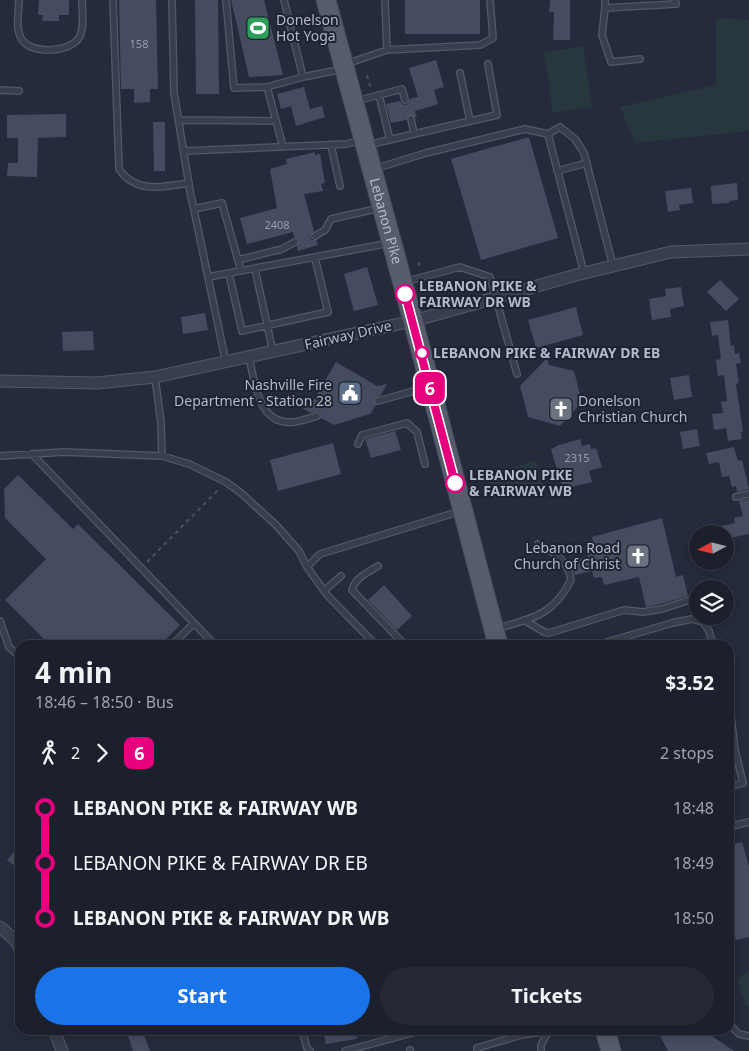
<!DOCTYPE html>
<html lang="en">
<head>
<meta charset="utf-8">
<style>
  :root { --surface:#1c202d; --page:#252835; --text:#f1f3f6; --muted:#a0a3aa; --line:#3a3e49; --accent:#1a73e8 }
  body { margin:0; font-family:"Noto Sans",sans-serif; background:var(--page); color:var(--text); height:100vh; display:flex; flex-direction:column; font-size:19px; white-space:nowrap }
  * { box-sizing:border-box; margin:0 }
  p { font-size:16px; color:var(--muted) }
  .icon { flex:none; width:28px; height:28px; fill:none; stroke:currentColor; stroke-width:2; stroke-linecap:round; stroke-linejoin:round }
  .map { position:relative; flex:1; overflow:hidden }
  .details { position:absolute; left:15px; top:640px; width:719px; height:395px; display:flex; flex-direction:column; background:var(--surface); border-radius:15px; box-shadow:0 2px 8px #0003,0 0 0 1px var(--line) }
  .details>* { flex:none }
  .badge { padding:0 10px; border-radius:8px; font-size:18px; line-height:32px }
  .needle { width:32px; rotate:263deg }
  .buttons { position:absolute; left:689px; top:525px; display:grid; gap:10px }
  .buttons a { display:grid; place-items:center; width:45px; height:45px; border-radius:50%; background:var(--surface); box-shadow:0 2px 8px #0003,0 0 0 1px var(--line); font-size:25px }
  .map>.badge { position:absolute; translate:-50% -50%; box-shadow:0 0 0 2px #fff }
  .legs { display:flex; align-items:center; gap:8px; height:55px; padding:0 20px; font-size:16px }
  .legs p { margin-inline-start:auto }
  .overview { display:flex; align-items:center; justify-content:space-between; height:85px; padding:0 20px }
  h1 { font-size:28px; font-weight:700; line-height:38px }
  .button { display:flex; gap:10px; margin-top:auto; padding:10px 20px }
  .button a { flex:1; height:58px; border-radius:30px; background:var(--accent); color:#fff; font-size:20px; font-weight:700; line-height:58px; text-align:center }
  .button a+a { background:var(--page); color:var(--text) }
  ul { padding:0 20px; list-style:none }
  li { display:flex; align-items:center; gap:18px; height:55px; font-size:19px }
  li i { display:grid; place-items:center; width:8px; height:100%; margin:0 6px; background:currentColor }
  li i::after { content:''; width:12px; height:12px; margin:-6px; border:4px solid; border-radius:50%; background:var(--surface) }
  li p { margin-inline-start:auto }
  li:first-child i { background:linear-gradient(#0000 50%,currentColor 0) }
  li:last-child i { background:linear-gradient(currentColor 50%,#0000 0) }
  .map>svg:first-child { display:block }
</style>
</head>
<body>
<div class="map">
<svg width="749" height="1051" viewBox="0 0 749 1051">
  <rect width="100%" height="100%" fill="#252b3c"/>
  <path fill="#27373d" d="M716,18L749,20V131L635,143L620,107L716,85Z
    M583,46L592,107L553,113L544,52Z
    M536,461L543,485L495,499L487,474Z
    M749,971V1007L745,1004L737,980Z"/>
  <path fill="#464c60" d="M39,0H69V15H59V21H42L43,15H38Z
    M119,0H156L158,89H150V102L134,103V89H121Z
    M195,0H218L219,94H196Z
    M231,0H264L283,75L249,77Z
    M405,0H480V34H405Z
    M550,0H570V40H553L554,12H549Z
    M436,60L444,87L434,90L438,104L415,111L417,118L410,115L406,120L391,123L386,104L400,101L402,104L406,105L409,103L410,99L418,97L409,68Z
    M304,87L310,109L322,106L325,117L296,126L291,106L281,109L277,94Z
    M66,114V137L38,138L37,177L7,176L8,163H18V138H7V115Z
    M153,122H165V171H154Z
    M529,137L558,238L481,260L451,159Z
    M315,152V155L320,154L325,183L321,184L323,191L304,194L314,231L310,237L312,240H316L318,245L298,251L297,246L299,244V240L294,237L293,232L247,244L240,218L277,208L270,169L287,164L286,159Z
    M737,183L738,200L729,201L730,203L712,204L711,186Z
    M691,188L693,203L679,205L680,210L668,212L665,191Z
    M367,267L378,305L354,311L344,274Z
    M720,280L739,299L726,311L707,292Z
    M681,287L684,306L670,309L671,317L652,320L649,299L666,296L665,289Z
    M576,307L583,335L536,348L528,320Z
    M205,313L208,330L183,334L181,317Z
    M728,320L731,346L734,345L735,354L739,353L741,363L736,364L739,383L736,384L743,432H741L742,439L728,441L726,428L714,430L712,414L723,413L721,402L727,401L724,375L718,376L716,360L721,359L718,335L712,336L710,322Z
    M93,331L94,350L63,351L62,332Z
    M547,358L549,365L574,371L582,402L560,426L528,417L520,386Z
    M336,362L377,386L387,384L381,395L374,399L376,405L370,414L334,425L321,418V414L319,412L311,413L302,408L311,405Z
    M689,375L692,397L674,400L670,378Z
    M697,429L700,446L683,449L680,432Z
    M395,431L401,450L371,458L365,439Z
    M580,439L582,446L590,444L591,449L596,448L602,467L589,471L592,482L563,489L551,449L556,447V446Z
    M333,443L341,474L278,491L270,460Z
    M734,447L738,461L742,460L749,489L737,492L736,486L732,487L729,476L722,477L719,462L709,464L706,453Z
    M18,475L73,529L78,524L180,625L160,645H50L5,600L46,559L5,518L4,489Z
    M749,499V534L725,539V534H703V530L735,523L734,518L743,516L739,501Z
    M662,518L676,577L683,575L688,596L661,604L646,607L639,577L604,585L602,577L594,578L592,571L575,575L570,561L588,557L586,549L594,547L592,537Z
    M384,585L412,616L397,630L368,600Z
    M742,842L749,866V937L736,940L729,912V846Z
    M20,844V870L7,860Z
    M126,1030H142L150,1051H133Z
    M323,1030H356L357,1039L326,1044Z
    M657,1030H703L734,1051H668Z"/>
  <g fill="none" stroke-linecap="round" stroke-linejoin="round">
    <g stroke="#545967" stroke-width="8">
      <path id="lane" d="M19,0C19,11 15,28 21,38C29,55 69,53 79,38C85,28 82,11 82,0
        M113,0L119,169C136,194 163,187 189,183
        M172,0L174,93L190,191L226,363
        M226,0L234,88L267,87
        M284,0L303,77L343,69
        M385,0L387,50
        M605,0V8L676,4L675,0
        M605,8L602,35L611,62L640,59
        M346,64L387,50L480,45L493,38L490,0
        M460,73L470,121
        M0,90L19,91
        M379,95L390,140
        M356,101L402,89L405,100
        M179,120L276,121
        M414,134L497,115L488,64
        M548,134L560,127L575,139L584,153L613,266
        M331,145L340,186
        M368,145L414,134L411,119
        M283,147L267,87L303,77
        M184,151L347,144L361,140
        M374,169L426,153L525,129L548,134L584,273
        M557,171L587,163
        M194,209L222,203L241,271
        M315,236L325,230L331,219L380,208
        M238,260L282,249L295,242
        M255,269L273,352
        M229,274L242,331L328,312L315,258
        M208,277L390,243
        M404,282L460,267L490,277L517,374
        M249,357C255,383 258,426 294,422C302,421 310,418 317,416
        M155,377L161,423L162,456
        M378,401L428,387
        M358,444L362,435L407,423L417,432L425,464
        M32,454L215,645
        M0,456L64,452L162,456L189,464L226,482L241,493L276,525L299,551L307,567L327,595L376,645
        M736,497L749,494
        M378,566C367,573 356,577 352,590L405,645
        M307,567L320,554L461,511
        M324,591L341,576
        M524,620L544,632L549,633L624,610L643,612L662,609L696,598
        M0,621L9,647L20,657
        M496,629C532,618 553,616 571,580C567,558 556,555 538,544
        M172,645L194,623
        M597,645L672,623L692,619L703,622L709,631L713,645
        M729,700L735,750
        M729,752L735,750L743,783L729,787
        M729,827L749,822
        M729,1024L739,1034L749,1036
        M302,1030L307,1048L310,1051
        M410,1050V1051
        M345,1051L423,1030
        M477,1051V1048L521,1035L548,1031
        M541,1051V1045L549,1030"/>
    </g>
    <g stroke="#545967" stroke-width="13">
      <path id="street" d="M0,381L97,383L155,377L413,321L576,275L671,252L749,249
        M0,927L16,941L20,949
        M54,1030L62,1051"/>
    </g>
    <g stroke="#424755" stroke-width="21">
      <g id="primary">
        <path id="s1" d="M326,0L419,343L498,645"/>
        <path d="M605,1030L611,1051"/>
      </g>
    </g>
    <path stroke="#45545a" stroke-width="2" stroke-dasharray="4 4" stroke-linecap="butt" d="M367,75L371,89
      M419,262V270
      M422,287L426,301
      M147,562L219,489"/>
    <use href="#lane" stroke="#393e4c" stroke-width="5.5"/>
    <use href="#street" stroke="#393e4c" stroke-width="11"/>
    <use href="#primary" stroke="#575c6c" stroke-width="19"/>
  </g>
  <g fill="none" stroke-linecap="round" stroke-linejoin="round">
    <g stroke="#fff" stroke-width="11">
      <path id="line-1" d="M405,294L455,483"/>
    </g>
    <use href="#line-1" stroke="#e6007e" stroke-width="8"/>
  </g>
  <defs>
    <g id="stadium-square" transform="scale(1.25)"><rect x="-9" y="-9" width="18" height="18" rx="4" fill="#2e9e5b" stroke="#1e2331"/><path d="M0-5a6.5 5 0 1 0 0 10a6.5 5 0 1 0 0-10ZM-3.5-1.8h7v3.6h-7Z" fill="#fff"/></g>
    <g id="civic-square" transform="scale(1.25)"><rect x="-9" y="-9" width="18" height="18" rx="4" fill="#5c6f8a" stroke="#1e2331"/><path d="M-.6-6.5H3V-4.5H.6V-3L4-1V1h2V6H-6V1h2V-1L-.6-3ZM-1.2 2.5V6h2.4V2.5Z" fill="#fff"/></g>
    <g id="church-square" transform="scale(1.25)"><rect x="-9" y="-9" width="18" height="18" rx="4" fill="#6b7280" stroke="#1e2331"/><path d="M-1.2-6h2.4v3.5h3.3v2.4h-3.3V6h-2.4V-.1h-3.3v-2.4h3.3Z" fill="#fff"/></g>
  </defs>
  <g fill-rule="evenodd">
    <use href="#stadium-square" x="258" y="28"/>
    <use href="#civic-square" x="350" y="393"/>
    <use href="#church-square" x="561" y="409"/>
    <use href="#church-square" x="638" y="556"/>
  </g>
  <g fill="#fff" stroke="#e6007e" stroke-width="2.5">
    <circle cx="405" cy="294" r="9"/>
    <circle cx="422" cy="353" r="6"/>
    <circle cx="455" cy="483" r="9"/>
  </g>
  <g text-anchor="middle" stroke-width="4" stroke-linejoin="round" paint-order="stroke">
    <g font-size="11" fill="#989ead">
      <text x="139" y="48">158</text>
      <text x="277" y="229">2408</text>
      <text x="577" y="462">2315</text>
    </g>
    <g font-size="14" fill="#b4b9c7" stroke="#1e2331" text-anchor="start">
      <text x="276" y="25">Donelson<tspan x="276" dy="16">Hot Yoga</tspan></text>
      <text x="332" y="390" text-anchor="end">Nashville Fire<tspan x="332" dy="16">Department - Station 28</tspan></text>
      <text x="578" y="406">Donelson<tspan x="578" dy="16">Christian Church</tspan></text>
      <text x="620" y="553" text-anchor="end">Lebanon Road<tspan x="620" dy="16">Church of Christ</tspan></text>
    </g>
    <g font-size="14" fill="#b4b9c7" stroke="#1e2331">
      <text dy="5" stroke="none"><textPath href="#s1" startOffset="229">Lebanon Pike</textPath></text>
      <text transform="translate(348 335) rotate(-13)" y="5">Fairway Drive</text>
    </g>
    <g font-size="14" font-weight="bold" fill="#b4b9c7" stroke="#1e2331" text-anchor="start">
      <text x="419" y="291">LEBANON PIKE &amp;<tspan x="419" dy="16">FAIRWAY DR WB</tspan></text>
      <text x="433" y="358">LEBANON PIKE &amp; FAIRWAY DR EB</text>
      <text x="469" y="480">LEBANON PIKE<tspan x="469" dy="16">&amp; FAIRWAY WB</tspan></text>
    </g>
  </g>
</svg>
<div class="buttons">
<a><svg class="needle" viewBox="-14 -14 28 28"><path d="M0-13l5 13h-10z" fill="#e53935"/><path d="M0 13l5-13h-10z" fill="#a0a3aa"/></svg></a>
<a><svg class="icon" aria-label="layers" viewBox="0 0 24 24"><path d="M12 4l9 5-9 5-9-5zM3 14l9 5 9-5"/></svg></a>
</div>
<b class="badge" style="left:430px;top:388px;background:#e6007e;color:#fff">6</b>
<section class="details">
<div class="overview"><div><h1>4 min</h1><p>18:46 – 18:50 · Bus</p></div><b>$3.52</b></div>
<div class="legs"><svg class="icon" aria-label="walk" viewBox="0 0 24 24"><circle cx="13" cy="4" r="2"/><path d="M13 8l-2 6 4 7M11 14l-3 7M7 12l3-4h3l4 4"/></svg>2<svg class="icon" aria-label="forward" viewBox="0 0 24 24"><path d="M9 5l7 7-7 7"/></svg><b class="badge" style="background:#e6007e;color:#fff">6</b><p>2 stops</p></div>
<ul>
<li><i style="color:#e6007e"></i><b>LEBANON PIKE &amp; FAIRWAY WB</b><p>18:48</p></li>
<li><i style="color:#e6007e"></i><span>LEBANON PIKE &amp; FAIRWAY DR EB</span><p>18:49</p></li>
<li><i style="color:#e6007e"></i><b>LEBANON PIKE &amp; FAIRWAY DR WB</b><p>18:50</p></li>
</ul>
<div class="button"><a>Start</a><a>Tickets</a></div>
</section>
</div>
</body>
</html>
